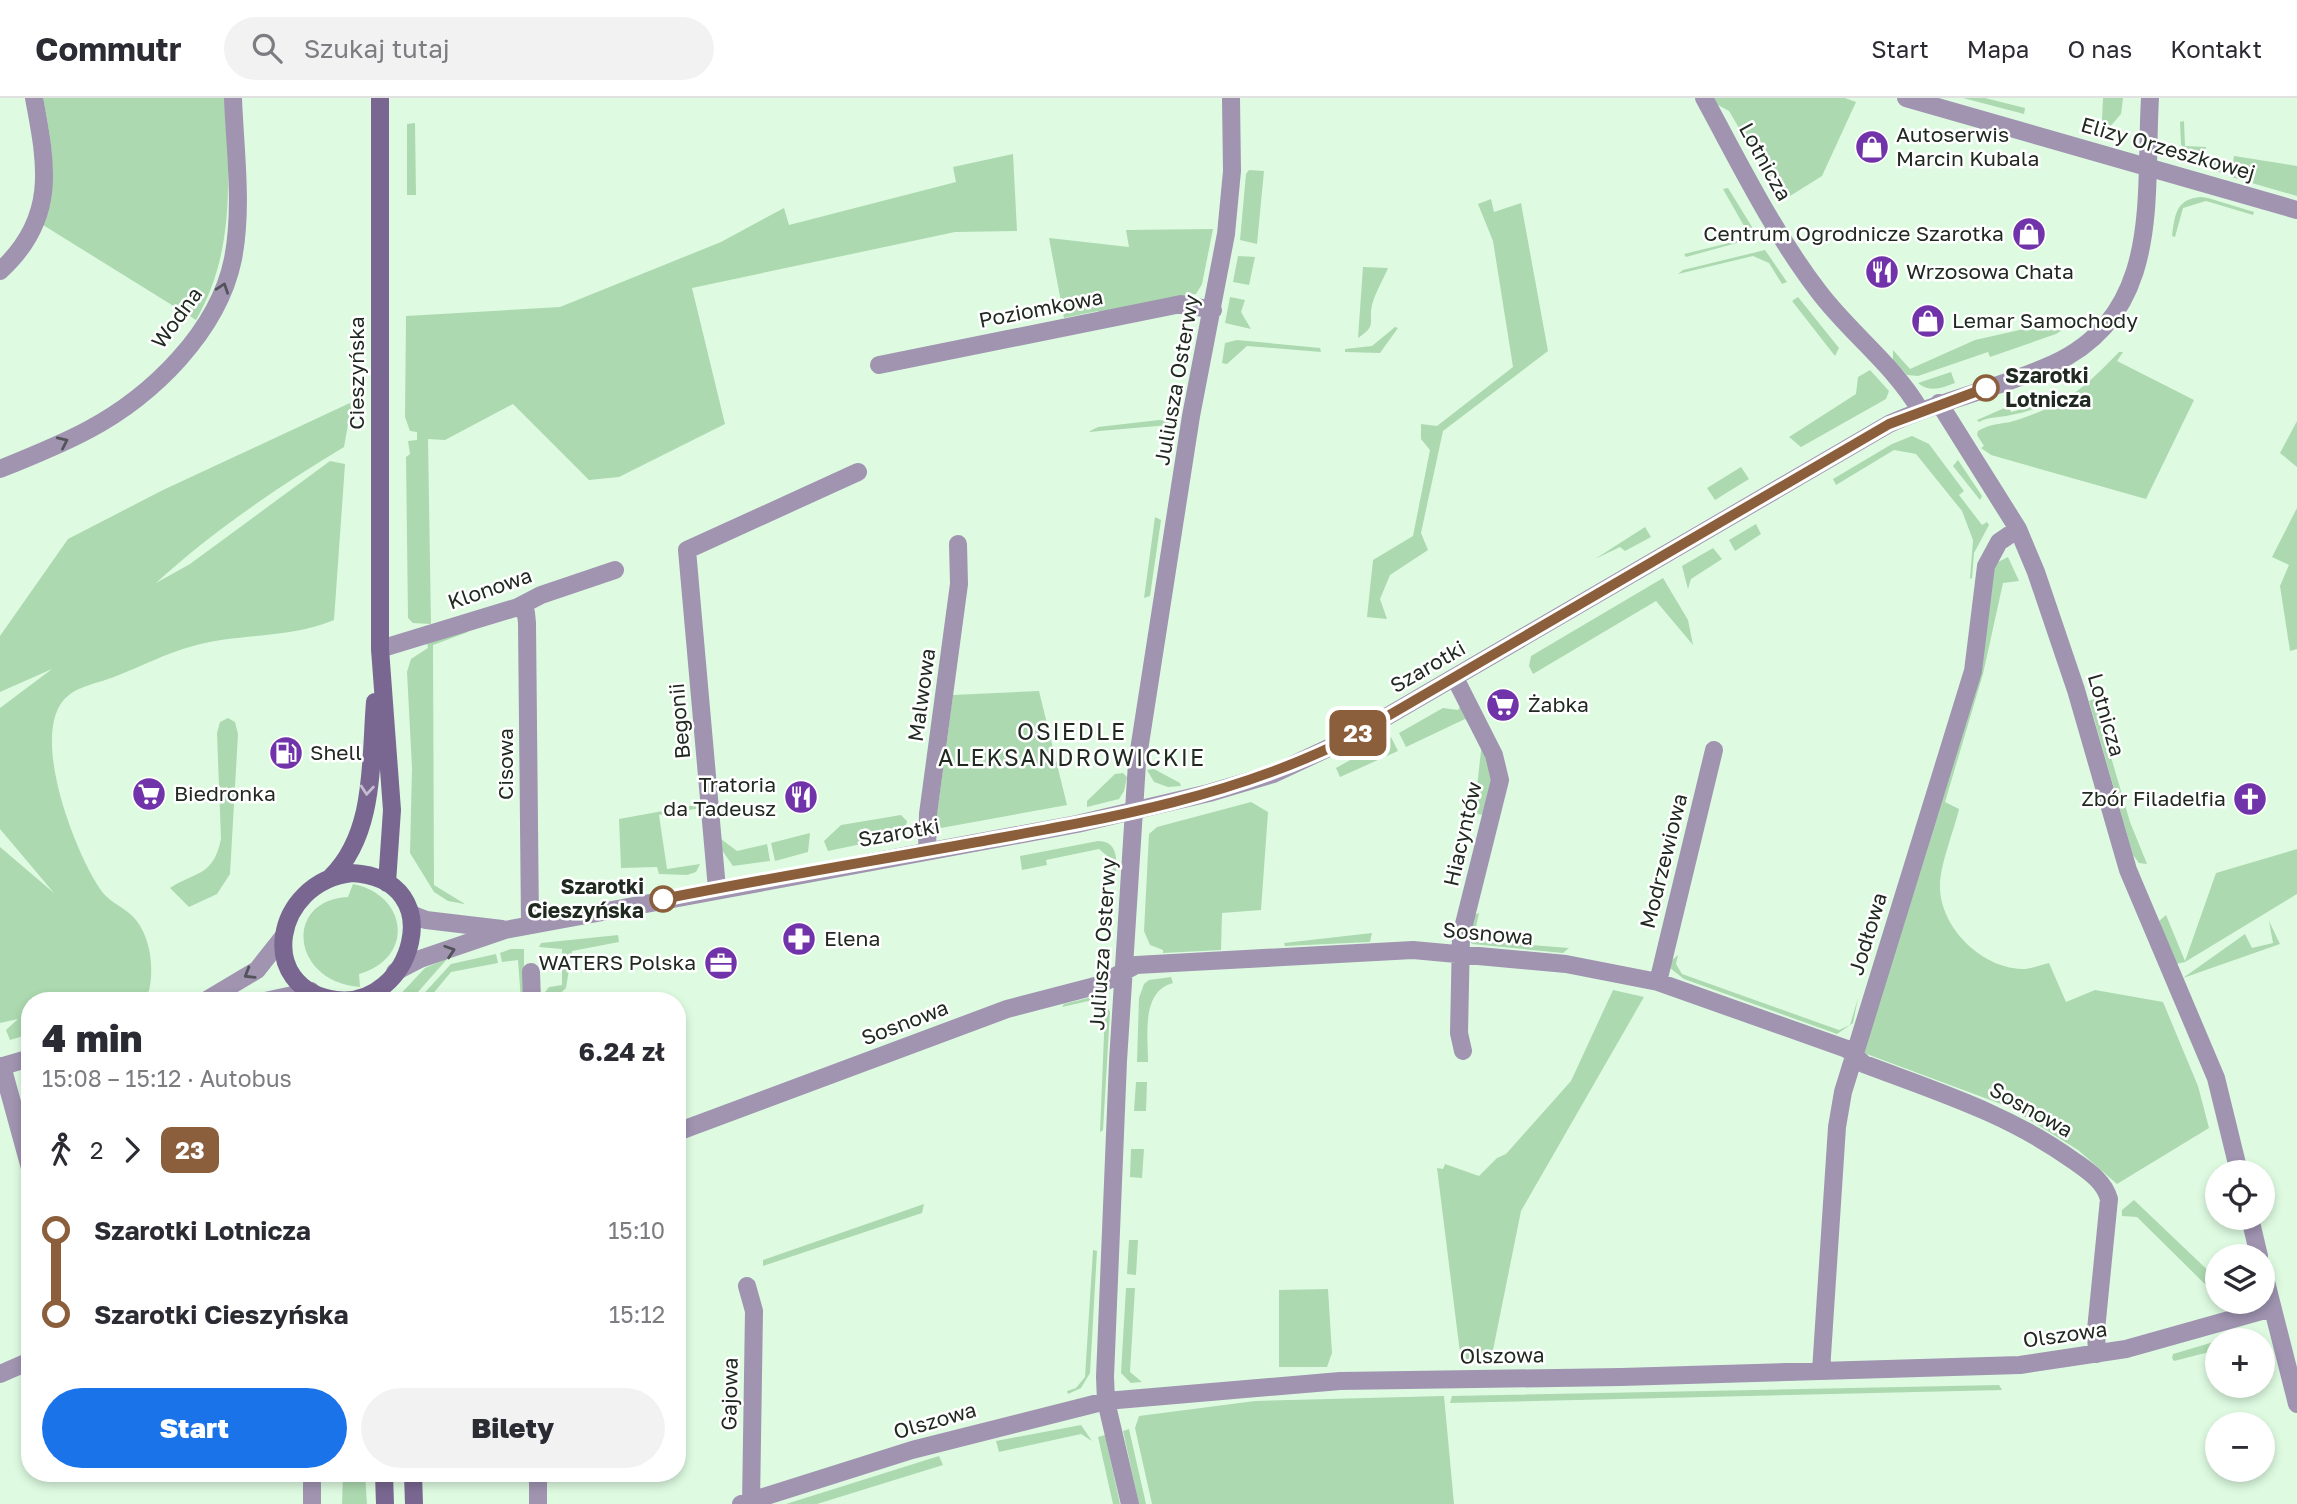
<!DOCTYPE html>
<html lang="pl">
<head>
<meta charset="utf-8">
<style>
  :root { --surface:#fff; --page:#f2f2f3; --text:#2b2b33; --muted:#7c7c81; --line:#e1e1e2; --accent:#1a73e8 }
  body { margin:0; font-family:"Golos Text",sans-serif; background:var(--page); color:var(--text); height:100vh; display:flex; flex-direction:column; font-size:26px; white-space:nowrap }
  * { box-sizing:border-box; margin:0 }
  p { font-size:23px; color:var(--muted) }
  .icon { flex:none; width:38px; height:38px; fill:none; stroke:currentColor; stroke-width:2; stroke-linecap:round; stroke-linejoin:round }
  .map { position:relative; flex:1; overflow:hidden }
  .panel { position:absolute; left:21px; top:894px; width:665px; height:490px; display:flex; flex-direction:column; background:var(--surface); border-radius:28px; box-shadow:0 4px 10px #0003 }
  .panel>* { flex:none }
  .badge { padding:0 14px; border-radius:10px; font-size:24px; line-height:46px }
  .controls { position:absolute; left:2205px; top:1062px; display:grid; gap:14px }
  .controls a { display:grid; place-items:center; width:70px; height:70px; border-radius:50%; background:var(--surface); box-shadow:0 4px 10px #0003; font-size:35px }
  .map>.badge { position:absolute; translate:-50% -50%; box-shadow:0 0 0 4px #fff }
  .legs { display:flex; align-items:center; gap:10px; height:77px; padding:0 21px; font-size:23px }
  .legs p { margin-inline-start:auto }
  .overview { display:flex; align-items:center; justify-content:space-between; height:119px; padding:0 21px }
  h1 { font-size:38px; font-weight:800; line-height:52px }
  .button { display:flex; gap:14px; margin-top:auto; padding:14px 21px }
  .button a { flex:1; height:80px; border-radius:42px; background:var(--accent); color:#fff; font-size:28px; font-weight:800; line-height:80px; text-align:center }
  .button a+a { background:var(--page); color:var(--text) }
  ul { padding:0 21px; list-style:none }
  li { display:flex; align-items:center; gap:24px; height:84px; font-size:26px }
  li i { display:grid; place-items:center; width:10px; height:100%; margin:0 9px; background:currentColor }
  li i::after { content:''; width:18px; height:18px; margin:-9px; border:5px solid; border-radius:50%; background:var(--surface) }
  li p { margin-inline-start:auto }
  li:first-child i { background:linear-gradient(#0000 50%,currentColor 0) }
  li:last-child i { background:linear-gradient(currentColor 50%,#0000 0) }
  header { display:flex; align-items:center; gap:42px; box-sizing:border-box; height:98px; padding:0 35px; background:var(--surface); border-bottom:2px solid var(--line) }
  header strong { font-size:33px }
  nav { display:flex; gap:38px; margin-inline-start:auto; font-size:24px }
  .search { width:490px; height:63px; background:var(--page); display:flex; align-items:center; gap:18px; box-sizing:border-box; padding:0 24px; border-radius:38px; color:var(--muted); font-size:26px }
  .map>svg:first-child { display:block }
</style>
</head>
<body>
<header>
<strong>Commutr</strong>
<div class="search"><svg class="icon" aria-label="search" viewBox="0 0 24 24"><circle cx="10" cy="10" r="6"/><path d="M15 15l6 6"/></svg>Szukaj tutaj</div>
<nav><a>Start</a><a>Mapa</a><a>O nas</a><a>Kontakt</a></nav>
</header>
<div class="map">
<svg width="2297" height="1406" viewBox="0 0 2297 1406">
  <rect width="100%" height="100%" fill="#defbe1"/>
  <path fill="#acd9b0" d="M43,0H225C229,77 236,153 196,222L43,127C59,83 52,45 43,0Z
    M1713,0H1845L1856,4L1822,78L1782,103L1729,13L1718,7Z
    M1963,0H1985L2025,10L2024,16Z
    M2103,0H2123L2121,16L2108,31L2102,22Z
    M2184,23L2185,48L2206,49L2204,58L2224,62L2221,75L2187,61L2181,46L2180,24Z
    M415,25L416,97H407V26Z
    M1013,56L1017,133L955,134L692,190L725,326L619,379L589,382L513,306L445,342L428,341L431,526L413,525L408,520L406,359L410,356L408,343L417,342V334L410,333L405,319L406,218L560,209L721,144L784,110L789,127L956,84L953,69Z
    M2234,58L2297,68V98L2231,79Z
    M1249,72L1264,73L1257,146L1240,142L1246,76Z
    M1728,90L1757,137L1755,140L1686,159L1684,156L1737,143L1744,128L1723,91Z
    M2201,99L2208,100L2254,114L2253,117L2206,103L2183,110L2175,139L2172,138C2175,116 2176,101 2201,99Z
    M1491,101L1494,114L1521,105L1548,253L1443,333L1421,435L1428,452L1390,477L1380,501L1387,521L1367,519L1373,462L1413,438L1430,352L1421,341V326L1437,328L1513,269L1493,143L1478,106Z
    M1213,131L1202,186L1196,196L1101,216L1098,213L1064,220L1049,140L1129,149L1126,132Z
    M1765,152L1787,184L1782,186L1769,165L1753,158L1678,176L1683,172Z
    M1238,158L1255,159L1249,187L1233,184Z
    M1363,169L1388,170C1383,182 1375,195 1372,207C1368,224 1378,227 1358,240Z
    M1230,199L1245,202L1241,214L1251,231L1225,225Z
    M1798,199L1839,250L1835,258L1792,203Z
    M2078,219L2079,222L2056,236L1990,259L1988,254L1918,278L1907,277L1893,262V252L1910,271L1975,242Z
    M1395,229L1398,230L1380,255L1345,254V251L1372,248Z
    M1237,242L1320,250L1321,254L1247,248L1227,266L1222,265L1225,245Z
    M2119,254H2123L2117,263L2194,302L2146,401L1991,357L1981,350L1984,348L1977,337L1978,333C1992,324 2005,327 2020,321C2068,305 2084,290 2119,254Z
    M1870,272L1889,293L1886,301L1801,349L1789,339L1856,296L1858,279Z
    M1951,274L1955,285C1942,290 1930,295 1918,285Z
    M2055,295L2058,298C2044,308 2028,314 2011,317C1998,320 1991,318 1979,324L1977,322L2009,308L2011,314L2026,310L2024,305Z
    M352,304L344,349C278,389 213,433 156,485L190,466L330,363L345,366L334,522C288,541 239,535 193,548C166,555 140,569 114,579C101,584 80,588 69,597C25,630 77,761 103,795C112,806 128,811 136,822C151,841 154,871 149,893L136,903H30V936L10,942L6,932L18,921L0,925V749L54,795L0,731V610L52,571L0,594V538L68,441L163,392Z
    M1159,322L1176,324L1174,344L1167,343L1169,327L1088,334L1098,329Z
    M2297,323V369L2280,355Z
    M1912,338L1929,346L1964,393L1959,397L1982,427L1987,424L1989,427L1974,455L1972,480L1970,481L1973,442L1962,413L1916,356L1894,352L1836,387L1833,381L1892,346Z
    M1958,362L1982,398L1980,402L1953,368Z
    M1741,369L1749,381L1715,402L1707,390Z
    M2297,410V551L2290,553L2280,488L2289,467L2272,459Z
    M1155,419L1161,422L1150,498L1144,500Z
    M1756,426L1761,436L1735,453L1729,442Z
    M1645,429L1651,439L1625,453L1620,449L1595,461Z
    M1713,450L1722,461L1691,481L1688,491L1682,468Z
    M2008,459L2019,483L2003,485L1983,576L1945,704L1959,711C1954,733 1939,769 1940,790C1941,830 1982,870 2022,871C2031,871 2041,867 2049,865L2066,904L2095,892L2163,904L2198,988L2209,1030L2117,1086L2078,1052L2009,1009L1864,955L1990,484L1996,465Z
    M1663,480L1688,522L1693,547L1656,503L1533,576L1529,568L1531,558Z
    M466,531L468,534L433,547L434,787L465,806L448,803L434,794L410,755L412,670L407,574L411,561L428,550L427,544Z
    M1039,593L1067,707L941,730L936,723L953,597Z
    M2094,601L2130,724L2147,766L2139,765L2133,757L2089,603Z
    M1461,607L1465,611C1492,663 1498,678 1484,737C1481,746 1480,761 1474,767L1486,717L1474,716L1482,644L1465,621L1406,649L1399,635L1443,610L1458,612Z
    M228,620L235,624L238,636L230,776L217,796L189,809L170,790C196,773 213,779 221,741L217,635L220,624Z
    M1391,639L1398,653L1340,679L1336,670Z
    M1154,671L1180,685L1181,688L1168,689L1154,684L1147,672Z
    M1123,675L1127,679L1124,693L1119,701L1087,709V703L1115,676Z
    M1251,704L1268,714L1261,812L1222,815L1221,852L1163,855V852L1150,847L1144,833L1149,736L1157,729Z
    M701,706V710L659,717L667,771L700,766L696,774L687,777L659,776L657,769L621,770L619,721Z
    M901,717L907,723L904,737L828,753L824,743L841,727Z
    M810,735L808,754L775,763L771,745Z
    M721,741L737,753L767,746L770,763L733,768L719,748Z
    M1098,743C1118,743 1117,762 1116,777L1112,779L1113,763L1099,751L1046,762L1047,767L1022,772L1020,758Z
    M2297,751V796L2185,864L2176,866L2159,823L2166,817L2185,863L2216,775Z
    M353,786C408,797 415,860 359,876L360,889C291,884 283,802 348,799Z
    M1479,815L1475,834L1481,843L1569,850L1563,855L1472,846L1469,842L1474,817Z
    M2269,823L2280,846L2183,880L2245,836L2252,850L2273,845Z
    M1372,835L1370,844L1285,848L1284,845Z
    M618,837L619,844L572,853L566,890L552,903H538L549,889L562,887V851L539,849L541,845Z
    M511,851H524V903H521L518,862L502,864L500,855Z
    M496,856L498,865L451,874L427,903H417L451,866Z
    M1678,857L1676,866L1682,876L1839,932L1850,927L1858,900L1853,925L1837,936L1684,881L1670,870L1671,863Z
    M448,860L410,903H394L425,870Z
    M1171,879L1173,885C1141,893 1148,938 1148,964H1137L1139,900L1144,886L1149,882Z
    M1613,892L1644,899L1521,1113L1491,1262L1461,1263L1437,1070L1443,1071L1445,1066L1479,1078L1497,1060L1506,1056L1571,983Z
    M1092,899L1105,904L1110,914L1103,1032L1100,1034L1105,913L1093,902L1062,909L1064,906Z
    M1136,984H1147L1146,1013H1134Z
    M1131,1051H1144L1142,1080L1130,1079Z
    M2134,1102L2217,1181V1198L2137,1119L2122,1118V1112Z
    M924,1106L922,1115L763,1168V1162Z
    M1129,1142H1138L1136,1177L1127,1176Z
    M1093,1152L1097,1153L1090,1275L1081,1290L1068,1296L1067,1293L1076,1290L1085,1279Z
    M1126,1190H1135L1130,1274L1142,1284L1131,1285L1121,1275Z
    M1328,1191L1332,1255L1327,1269H1279V1192Z
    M2217,1243V1252L2174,1263L2172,1260L2173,1256Z
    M1999,1287L2002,1292L1450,1305L1452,1298Z
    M1444,1298L1454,1406H1152L1135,1330L1139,1318L1255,1303Z
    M1081,1327L1092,1343L1081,1336L999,1354L996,1343Z
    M1129,1331L1146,1406H1139L1123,1333Z
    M1105,1337L1120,1406H1113L1098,1339Z
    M939,1358L943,1367L817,1406H786Z
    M343,1376H365L367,1406H342Z"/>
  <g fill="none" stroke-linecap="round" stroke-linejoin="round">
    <path stroke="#a094b1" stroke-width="18" d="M1704,0C1740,66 1773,134 1819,194C1850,235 1894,267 1920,312
      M1906,0L2297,112
      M0,173C57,121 47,68 34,0
      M879,267L1181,206L1213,212
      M1939,305L2018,431L2036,474L2076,592L2128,772L2216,980L2239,1074
      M0,371C30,359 60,347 88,332C152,298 218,234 233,161C243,109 235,53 233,0
      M518,509L526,515L527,525L530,826
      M380,551L518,509L541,497L615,472
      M1455,580L1494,657L1500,682L1461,838L1459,935L1463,953
      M927,753L928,716L959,486L958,446
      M717,791L687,452L858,374
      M531,874L532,903
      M1658,884L1714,652
      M2,968L30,1070
      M677,1034L1007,911L1099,887L1136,867L1413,852L1566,866L1658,884L1847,951L1864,966C1938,994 2009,1016 2074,1063C2088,1073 2104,1083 2109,1101L2096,1232L2097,1256
      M2250,1120L2259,1158
      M2263,1172L2297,1306
      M747,1188L754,1213L751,1406
      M1821,1273L1837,1029L1843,994L1973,573L1986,468L1999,444L2018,431
      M0,1276L30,1263
      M538,1376V1406
      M312,1406V1376
      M741,1406L912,1352L1106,1303L1340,1283L1621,1279L2020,1267L2126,1251L2272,1210
      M1130,1406L1106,1303L1105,1279L1118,963L1137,665L1191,318L1226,136L1232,73L1231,0"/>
    <path stroke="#a094b1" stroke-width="18" d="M413,817L426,822L502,831
      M395,874L420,861L505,832L1077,726L1209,695L1273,676L1350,640L1889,326C1942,302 2000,290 2053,266C2163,215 2144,100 2150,0
      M205,903L257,872L283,839
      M265,903L311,893
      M0,969L30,960"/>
    <path stroke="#796791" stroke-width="18" d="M380,0V551L392,712L387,785
      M352,775C453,781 411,912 336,902C255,891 273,784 352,775Z
      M331,779C376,735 370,662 375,604
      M384,1376L385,1406
      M413,1376L414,1406"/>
  </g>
  <defs><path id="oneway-chevron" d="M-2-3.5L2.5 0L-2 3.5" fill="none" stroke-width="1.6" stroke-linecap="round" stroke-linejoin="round" transform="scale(1.75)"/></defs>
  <g stroke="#53545b">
    <use href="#oneway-chevron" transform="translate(223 190) rotate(-71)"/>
    <use href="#oneway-chevron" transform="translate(63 344) rotate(-25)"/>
    <use href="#oneway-chevron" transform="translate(450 853) rotate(-18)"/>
    <use href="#oneway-chevron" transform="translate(249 876) rotate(149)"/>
  </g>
  <use stroke="#c3bbce" href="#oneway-chevron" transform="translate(367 692) rotate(95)"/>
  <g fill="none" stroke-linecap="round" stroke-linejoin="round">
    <g stroke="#fff" stroke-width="16">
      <path id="line-1" d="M663,801C768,780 873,763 977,744C1105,721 1234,699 1350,640L1889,326L1986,290"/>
    </g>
    <use href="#line-1" stroke="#8b5e3c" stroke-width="10"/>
  </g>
  <defs>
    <g id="shop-disc" transform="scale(1.75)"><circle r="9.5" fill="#7033a9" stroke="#fff"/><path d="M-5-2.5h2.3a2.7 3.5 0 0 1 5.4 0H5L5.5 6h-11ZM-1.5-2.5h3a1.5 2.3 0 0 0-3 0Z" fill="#fff"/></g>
    <g id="restaurant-disc" transform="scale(1.75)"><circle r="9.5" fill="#7033a9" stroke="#fff"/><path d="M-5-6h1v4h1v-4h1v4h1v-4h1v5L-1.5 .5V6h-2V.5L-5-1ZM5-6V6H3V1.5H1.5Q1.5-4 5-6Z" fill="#fff"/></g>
    <g id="supermarket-disc" transform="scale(1.75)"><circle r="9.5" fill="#7033a9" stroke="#fff"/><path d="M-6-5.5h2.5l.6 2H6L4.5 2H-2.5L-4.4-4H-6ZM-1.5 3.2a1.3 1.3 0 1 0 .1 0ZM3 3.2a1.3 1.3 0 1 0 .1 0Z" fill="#fff"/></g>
    <g id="fuel-disc" transform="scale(1.75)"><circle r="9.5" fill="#7033a9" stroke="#fff"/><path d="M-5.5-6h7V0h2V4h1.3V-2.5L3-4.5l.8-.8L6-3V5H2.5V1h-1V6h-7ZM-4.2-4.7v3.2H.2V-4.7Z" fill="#fff"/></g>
    <g id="church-disc" transform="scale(1.75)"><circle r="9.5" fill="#7033a9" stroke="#fff"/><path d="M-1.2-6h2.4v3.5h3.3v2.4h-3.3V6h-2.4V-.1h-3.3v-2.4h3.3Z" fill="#fff"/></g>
    <g id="pharmacy-disc" transform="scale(1.75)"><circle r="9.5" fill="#7033a9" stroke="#fff"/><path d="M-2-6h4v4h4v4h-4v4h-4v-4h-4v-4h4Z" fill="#fff"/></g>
    <g id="office-disc" transform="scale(1.75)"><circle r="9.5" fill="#7033a9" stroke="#fff"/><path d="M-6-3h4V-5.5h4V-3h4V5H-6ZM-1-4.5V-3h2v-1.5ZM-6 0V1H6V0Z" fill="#fff"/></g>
  </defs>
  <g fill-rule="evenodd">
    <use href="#shop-disc" x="1872" y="49"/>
    <use href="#shop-disc" x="2029" y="136"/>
    <use href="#restaurant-disc" x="1882" y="174"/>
    <use href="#shop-disc" x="1928" y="223"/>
    <use href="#supermarket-disc" x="1503" y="607"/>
    <use href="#fuel-disc" x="286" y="655"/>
    <use href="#supermarket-disc" x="149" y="696"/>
    <use href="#restaurant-disc" x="801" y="699"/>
    <use href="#church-disc" x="2250" y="701"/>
    <use href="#pharmacy-disc" x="799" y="841"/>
    <use href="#office-disc" x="721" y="865"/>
  </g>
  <g fill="#fff" stroke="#8b5e3c" stroke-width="3.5">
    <circle cx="1986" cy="290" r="12"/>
    <circle cx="663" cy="801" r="12"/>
  </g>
  <g text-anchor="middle" stroke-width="5" stroke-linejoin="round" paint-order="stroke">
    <g font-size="21" fill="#202a21" stroke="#fff" text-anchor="start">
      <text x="1896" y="44">Autoserwis<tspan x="1896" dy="24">Marcin Kubala</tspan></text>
      <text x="2004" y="143" text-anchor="end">Centrum Ogrodnicze Szarotka</text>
      <text x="1906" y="181">Wrzosowa Chata</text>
      <text x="1952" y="230">Lemar Samochody</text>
      <text x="1528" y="614">Żabka</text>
      <text x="310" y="662">Shell</text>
      <text x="776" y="694" text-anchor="end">Tratoria<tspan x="776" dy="24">da Tadeusz</tspan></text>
      <text x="174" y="703">Biedronka</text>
      <text x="2226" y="708" text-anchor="end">Zbór Filadelfia</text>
      <text x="824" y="848">Elena</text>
      <text x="696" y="872" text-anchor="end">WATERS Polska</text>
    </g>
    <g font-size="21" fill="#202a21" stroke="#fff">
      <text transform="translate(2168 51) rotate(16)" y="7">Elizy Orzeszkowej</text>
      <text transform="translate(1765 64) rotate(61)" y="7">Lotnicza</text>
      <text transform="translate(1041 211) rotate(-11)" y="7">Poziomkowa</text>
      <text transform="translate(177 220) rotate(-54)" y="7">Wodna</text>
      <text transform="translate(357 275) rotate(-90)" y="7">Cieszyńska</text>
      <text transform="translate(1177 282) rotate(-80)" y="7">Juliusza Osterwy</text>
      <text transform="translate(490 491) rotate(-19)" y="7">Klonowa</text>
      <text transform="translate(1428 569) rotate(-30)" y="7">Szarotki</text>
      <text transform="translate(922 597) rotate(-82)" y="7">Malwowa</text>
      <text transform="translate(2106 617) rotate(74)" y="7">Lotnicza</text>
      <text transform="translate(680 623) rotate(-95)" y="7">Begonii</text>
      <text transform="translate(506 666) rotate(-90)" y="7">Cisowa</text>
      <text transform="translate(899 735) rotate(-10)" y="7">Szarotki</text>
      <text transform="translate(1463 736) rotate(-77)" y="7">Hiacyntów</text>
      <text transform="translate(1664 763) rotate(-76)" y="7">Modrzewiowa</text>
      <text transform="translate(1488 836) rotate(5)" y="7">Sosnowa</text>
      <text transform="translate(1868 836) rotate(-73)" y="7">Jodłowa</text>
      <text transform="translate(1103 846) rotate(-86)" y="7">Juliusza Osterwy</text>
      <text transform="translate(905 925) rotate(-21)" y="7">Sosnowa</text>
      <text transform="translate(2031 1012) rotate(29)" y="7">Sosnowa</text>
      <text transform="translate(2065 1237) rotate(-8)" y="7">Olszowa</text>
      <text transform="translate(1502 1258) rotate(-1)" y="7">Olszowa</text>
      <text transform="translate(730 1296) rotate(-89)" y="7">Gajowa</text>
      <text transform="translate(935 1323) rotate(-16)" y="7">Olszowa</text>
    </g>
    <g font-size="21" font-weight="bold" fill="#202a21" stroke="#fff" text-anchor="start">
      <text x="2005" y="285">Szarotki<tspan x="2005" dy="24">Lotnicza</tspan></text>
      <text x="644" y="796" text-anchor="end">Szarotki<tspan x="644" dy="24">Cieszyńska</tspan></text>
    </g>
    <g font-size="23" letter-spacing="2" fill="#202a21" stroke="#fff">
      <text x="1072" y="642">OSIEDLE<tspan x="1072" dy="26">ALEKSANDROWICKIE</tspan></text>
    </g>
  </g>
</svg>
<div class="controls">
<a><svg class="icon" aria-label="locate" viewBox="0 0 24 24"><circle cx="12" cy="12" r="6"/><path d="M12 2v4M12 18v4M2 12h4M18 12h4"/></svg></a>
<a><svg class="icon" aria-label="layers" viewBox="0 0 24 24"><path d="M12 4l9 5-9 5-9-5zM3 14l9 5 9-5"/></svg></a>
<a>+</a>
<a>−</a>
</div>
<b class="badge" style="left:1358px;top:635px;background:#8b5e3c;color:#fff">23</b>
<section class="panel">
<div class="overview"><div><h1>4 min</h1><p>15:08 – 15:12 · Autobus</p></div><b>6.24 zł</b></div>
<div class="legs"><svg class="icon" aria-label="walk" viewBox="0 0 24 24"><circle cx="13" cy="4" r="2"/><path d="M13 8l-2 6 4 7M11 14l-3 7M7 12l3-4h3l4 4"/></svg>2<svg class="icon" aria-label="forward" viewBox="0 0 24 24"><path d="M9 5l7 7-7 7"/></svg><b class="badge" style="background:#8b5e3c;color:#fff">23</b></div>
<ul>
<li><i style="color:#8b5e3c"></i><b>Szarotki Lotnicza</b><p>15:10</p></li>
<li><i style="color:#8b5e3c"></i><b>Szarotki Cieszyńska</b><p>15:12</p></li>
</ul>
<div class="button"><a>Start</a><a>Bilety</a></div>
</section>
</div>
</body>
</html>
